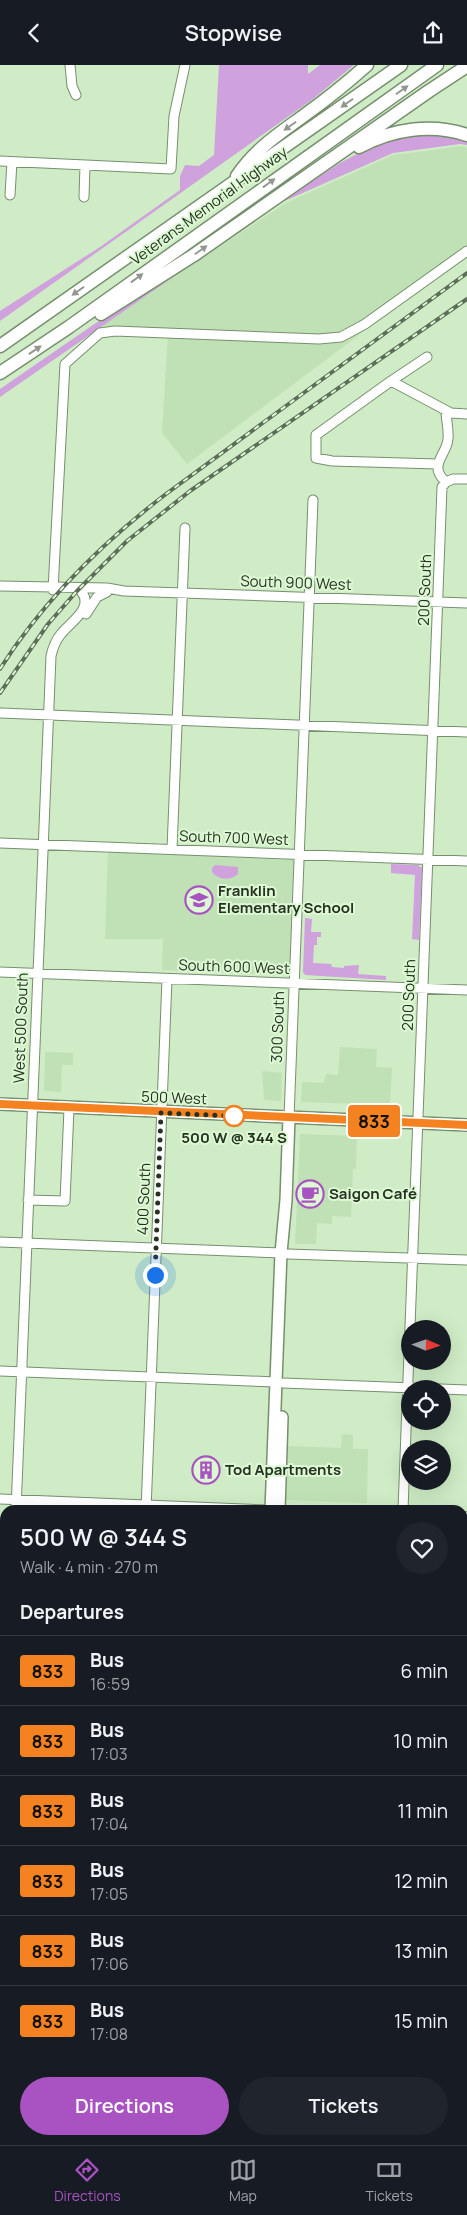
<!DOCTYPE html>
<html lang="en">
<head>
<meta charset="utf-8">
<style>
  :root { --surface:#171b24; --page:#20242c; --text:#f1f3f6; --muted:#9ea1a6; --line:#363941; --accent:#a853c1 }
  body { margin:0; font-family:Manrope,sans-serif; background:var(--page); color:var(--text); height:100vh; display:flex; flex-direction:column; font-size:19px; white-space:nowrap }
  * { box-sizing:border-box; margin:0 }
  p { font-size:16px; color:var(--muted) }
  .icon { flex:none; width:28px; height:28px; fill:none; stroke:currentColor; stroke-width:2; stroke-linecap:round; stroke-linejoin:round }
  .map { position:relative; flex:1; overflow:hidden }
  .panel { position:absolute; left:0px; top:1440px; width:468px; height:640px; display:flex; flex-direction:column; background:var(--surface); border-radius:15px 15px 0 0; box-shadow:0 5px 20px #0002 }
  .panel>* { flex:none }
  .badge { padding:0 10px; border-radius:4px; font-size:18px; line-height:32px }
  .needle { width:32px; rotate:92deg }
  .tools { position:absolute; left:401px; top:1255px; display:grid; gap:10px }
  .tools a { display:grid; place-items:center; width:50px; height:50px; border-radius:50%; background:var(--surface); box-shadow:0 5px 20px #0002; font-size:25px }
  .you { position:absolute; width:25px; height:25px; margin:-12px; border:4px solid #fff; border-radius:50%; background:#1a73e8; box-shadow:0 0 0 8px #1a73e833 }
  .map>.badge { position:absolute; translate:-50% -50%; box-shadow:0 0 0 2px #fff }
  h2 { padding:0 20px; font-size:19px; line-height:45px }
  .round { display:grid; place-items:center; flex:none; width:52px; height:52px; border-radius:26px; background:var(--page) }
  .head { display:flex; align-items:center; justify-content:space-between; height:85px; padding:0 20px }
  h1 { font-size:24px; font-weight:600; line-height:38px }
  .primary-button { display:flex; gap:10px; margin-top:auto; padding:10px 20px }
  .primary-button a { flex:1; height:58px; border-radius:30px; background:var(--accent); color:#fff; font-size:20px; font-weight:600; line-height:58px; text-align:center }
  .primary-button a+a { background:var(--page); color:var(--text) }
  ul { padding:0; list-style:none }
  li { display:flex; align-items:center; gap:15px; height:70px; padding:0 20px; border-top:1px solid var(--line) }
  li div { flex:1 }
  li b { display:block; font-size:19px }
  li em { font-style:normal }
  li .badge { min-width:55px; font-weight:700; text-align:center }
  header { display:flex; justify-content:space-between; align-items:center; height:65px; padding:0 20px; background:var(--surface); font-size:22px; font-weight:600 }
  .tabs { display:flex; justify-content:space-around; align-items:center; height:70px; border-top:1px solid var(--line); background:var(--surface); font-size:14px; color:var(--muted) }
  .tabs a { display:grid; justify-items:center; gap:2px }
  .tabs .selected { color:var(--accent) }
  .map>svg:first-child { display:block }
</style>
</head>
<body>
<header><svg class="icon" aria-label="back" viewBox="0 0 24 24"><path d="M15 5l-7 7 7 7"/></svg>Stopwise<svg class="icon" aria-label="share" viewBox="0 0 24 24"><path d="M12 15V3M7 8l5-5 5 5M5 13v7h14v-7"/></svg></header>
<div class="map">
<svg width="467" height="2080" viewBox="0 0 467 2080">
  <rect width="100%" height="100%" fill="#cfecc6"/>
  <path fill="#c0e1b5" d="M463,81L467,83V189L187,399L162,368L168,268L108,266L102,259L286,138L393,90Z
    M108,787L294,795L289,910L162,905L163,874H105Z
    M340,982L377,984L376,1002L392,1003L390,1040L301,1037L302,1017L324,1018L326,1009L338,1010Z
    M45,987L73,988V1000H62L61,1027L44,1026Z
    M262,1006L282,1008L281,1036L264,1035Z
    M300,1069L357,1071L356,1104H353L351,1152L332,1151V1159L317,1158L316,1179H295Z
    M342,1369L353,1370V1384H368L367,1438L286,1435L288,1381L341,1383Z"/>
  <path fill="#cfa1dd" d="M219,0H308V9L320,0H354L313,34L0,256V246L100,182L180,125V111L185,100L199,101L214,90Z
    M420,69L461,73L467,75V80L460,79L393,88L280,138L0,332V324L112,247L340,98L372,81L391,73Z
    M391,799L418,800L422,803L419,875L412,874L415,810L391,808Z
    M215,800L238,802V809C231,816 218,815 212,807V803Z
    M305,853L312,854L311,867H321V872H317V880H314L313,898L331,899L332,902L344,903V901L359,900L358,909L386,911V915L305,910L303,907Z"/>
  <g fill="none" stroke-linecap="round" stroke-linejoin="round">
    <g stroke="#76906e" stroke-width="11">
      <path id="minor" d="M70,0L72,21L76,30
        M0,96L171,104L174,51L185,0
        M10,130L12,97
        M84,132L85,100
        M391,316L427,292
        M438,399L332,396L316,393V370L391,316L451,348L467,349
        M446,417C427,400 447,390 448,374C449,364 446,355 446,346
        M446,417L453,414H467
        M0,521L107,523L124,526L467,538
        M53,525L65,299L100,268L115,266L319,274L341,272L365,259L467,186
        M86,549L97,532L107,527
        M1,648L467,667
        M0,778L467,796
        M172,784L185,463
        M0,907L467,925
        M289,1053L313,435
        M28,1135L65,1136L69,1044
        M0,1177L281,1188
        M288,1189L467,1195
        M0,1306L276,1317
        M283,1318L467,1325
        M0,1434L267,1445
        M16,1445L51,591C53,582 55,576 61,569C70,557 95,543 81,526
        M146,1445L167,914
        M403,1445L442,422L446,417
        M0,1562H5
        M462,1581L467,1576
        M0,1687H5
        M0,1711H5
        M462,1853H467
        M0,1858L5,1732
        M0,1962H5
        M462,1981H467
        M121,2080V2075
        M378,2080V2075"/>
    </g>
    <g stroke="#76906e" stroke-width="14">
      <path id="major" d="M0,1039L467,1060
        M271,1445L281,1188L286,1135L289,1053
        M279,1445L282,1352
        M462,1453H467
        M253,2080V2075"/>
    </g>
    <g stroke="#76906e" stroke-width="15">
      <path id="highway" d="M359,82C392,64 431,58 467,70
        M237,111C256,83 279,69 306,49C327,34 348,17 367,0
        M101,249L194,190L429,26L467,1
        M0,281L401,0
        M0,308L69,262L437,0
        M0,1698L5,1699
        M462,1708H467
        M462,1723H467"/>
    </g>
    <use href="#minor" stroke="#fff" stroke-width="9"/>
    <use href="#major" stroke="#fff" stroke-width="11"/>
    <use href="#highway" stroke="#fff" stroke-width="12"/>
    <g stroke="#5d6e58" stroke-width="4">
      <path id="rail" d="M0,604C43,536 102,478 166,429L467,208
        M0,628L48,559L77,526L127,476L190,426L467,234"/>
    </g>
    <use href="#rail" stroke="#dcf9d3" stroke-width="2" stroke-dasharray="5.5" stroke-linecap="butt"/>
  </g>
  <defs><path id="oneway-solid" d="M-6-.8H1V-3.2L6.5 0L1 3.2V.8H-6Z" transform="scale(1.25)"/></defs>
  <g fill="#929890">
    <use href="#oneway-solid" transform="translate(402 25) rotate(-35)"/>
    <use href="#oneway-solid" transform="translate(347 38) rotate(145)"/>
    <use href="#oneway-solid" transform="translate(290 61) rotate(145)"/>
    <use href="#oneway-solid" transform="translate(269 118) rotate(-36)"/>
    <use href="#oneway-solid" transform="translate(201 185) rotate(-35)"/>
    <use href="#oneway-solid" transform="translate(137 213) rotate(-36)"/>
    <use href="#oneway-solid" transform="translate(78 226) rotate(145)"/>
    <use href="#oneway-solid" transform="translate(35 285) rotate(-33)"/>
  </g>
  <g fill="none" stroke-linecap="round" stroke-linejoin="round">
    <g stroke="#fff" stroke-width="11">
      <path id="line" d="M0,1039L467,1060"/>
    </g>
    <use href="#line" stroke="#f58220" stroke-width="8"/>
    <path stroke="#263122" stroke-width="5" stroke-dasharray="0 9" d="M155,1210L161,1048L234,1051"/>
  </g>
  <defs>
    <g id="school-ring" transform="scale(1.4375)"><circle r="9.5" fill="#dcf9d3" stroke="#a853c1" stroke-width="1.5"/><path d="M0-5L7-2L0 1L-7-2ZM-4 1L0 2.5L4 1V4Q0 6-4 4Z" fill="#a853c1"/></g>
    <g id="cafe-ring" transform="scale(1.4375)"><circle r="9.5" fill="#dcf9d3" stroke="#a853c1" stroke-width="1.5"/><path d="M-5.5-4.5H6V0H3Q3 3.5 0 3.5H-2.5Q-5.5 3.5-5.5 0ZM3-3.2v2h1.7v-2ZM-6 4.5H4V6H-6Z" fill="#a853c1"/></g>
    <g id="building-ring" transform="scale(1.4375)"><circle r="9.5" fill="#dcf9d3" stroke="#a853c1" stroke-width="1.5"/><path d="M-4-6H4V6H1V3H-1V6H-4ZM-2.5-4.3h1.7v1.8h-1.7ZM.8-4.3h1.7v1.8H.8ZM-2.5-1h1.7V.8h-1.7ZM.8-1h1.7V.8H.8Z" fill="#a853c1"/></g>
  </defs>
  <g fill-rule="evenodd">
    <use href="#school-ring" x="199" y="835"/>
    <use href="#cafe-ring" x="310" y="1129"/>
    <use href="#building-ring" x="206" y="1405"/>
  </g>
  <circle fill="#fff" stroke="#f58220" stroke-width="2.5" cx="234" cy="1051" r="10"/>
  <g text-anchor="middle" stroke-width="4" stroke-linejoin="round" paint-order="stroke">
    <g font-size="15" fill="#263122" stroke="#dcf9d3">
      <text transform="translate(209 141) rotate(-36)" y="5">Veterans Memorial Highway</text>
      <text transform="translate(296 518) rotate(2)" y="5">South 900 West</text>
      <text transform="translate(425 525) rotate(-88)" y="5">200 South</text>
      <text transform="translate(234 773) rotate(2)" y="5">South 700 West</text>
      <text transform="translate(234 902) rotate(2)" y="5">South 600 West</text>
      <text transform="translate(409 930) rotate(-88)" y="5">200 South</text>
      <text transform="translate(278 962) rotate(-88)" y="5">300 South</text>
      <text transform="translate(21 963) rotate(-88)" y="5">West 500 South</text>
      <text transform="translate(174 1033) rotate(2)" y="5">500 West</text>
      <text transform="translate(144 1134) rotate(-88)" y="5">400 South</text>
    </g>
    <g font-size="15" font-weight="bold" fill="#263122" stroke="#dcf9d3" text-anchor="start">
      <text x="218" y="831">Franklin<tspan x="218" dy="17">Elementary School</tspan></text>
      <text x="329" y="1134">Saigon Café</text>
      <text x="225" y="1410">Tod Apartments</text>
    </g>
    <g font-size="15" font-weight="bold" fill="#263122" stroke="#dcf9d3">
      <text x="234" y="1078">500 W @ 344 S</text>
    </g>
  </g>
</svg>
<div class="tools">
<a><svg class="needle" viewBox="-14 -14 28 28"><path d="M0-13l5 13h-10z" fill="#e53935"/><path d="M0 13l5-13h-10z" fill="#9ea1a6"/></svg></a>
<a><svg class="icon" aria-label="locate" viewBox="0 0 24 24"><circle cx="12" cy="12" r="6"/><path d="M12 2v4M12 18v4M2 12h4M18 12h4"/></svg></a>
<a><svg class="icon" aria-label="layers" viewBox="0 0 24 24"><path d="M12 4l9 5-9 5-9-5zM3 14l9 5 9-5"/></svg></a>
</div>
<div class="you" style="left:155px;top:1210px"></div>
<b class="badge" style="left:374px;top:1056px;background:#f58220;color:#111">833</b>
<section class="panel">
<div class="head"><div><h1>500 W @ 344 S</h1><p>Walk · 4 min · 270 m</p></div><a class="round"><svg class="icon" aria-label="heart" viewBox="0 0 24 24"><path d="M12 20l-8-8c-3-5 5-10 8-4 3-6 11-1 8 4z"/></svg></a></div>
<h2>Departures</h2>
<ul>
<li><span class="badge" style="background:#f58220;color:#111">833</span><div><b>Bus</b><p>16:59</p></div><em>6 min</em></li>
<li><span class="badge" style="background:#f58220;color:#111">833</span><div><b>Bus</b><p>17:03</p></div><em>10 min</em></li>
<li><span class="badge" style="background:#f58220;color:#111">833</span><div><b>Bus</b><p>17:04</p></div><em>11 min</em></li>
<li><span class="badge" style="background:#f58220;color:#111">833</span><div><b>Bus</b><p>17:05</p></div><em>12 min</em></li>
<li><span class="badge" style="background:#f58220;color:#111">833</span><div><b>Bus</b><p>17:06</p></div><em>13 min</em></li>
<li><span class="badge" style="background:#f58220;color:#111">833</span><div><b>Bus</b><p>17:08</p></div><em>15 min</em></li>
</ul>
<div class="primary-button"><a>Directions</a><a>Tickets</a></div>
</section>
</div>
<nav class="tabs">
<a class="selected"><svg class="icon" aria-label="directions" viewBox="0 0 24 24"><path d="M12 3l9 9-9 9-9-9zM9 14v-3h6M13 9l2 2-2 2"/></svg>Directions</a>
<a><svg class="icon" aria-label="map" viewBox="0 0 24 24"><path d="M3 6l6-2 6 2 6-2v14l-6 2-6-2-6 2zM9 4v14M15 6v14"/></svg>Map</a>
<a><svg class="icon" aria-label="tickets" viewBox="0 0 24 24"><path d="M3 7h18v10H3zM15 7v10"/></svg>Tickets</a>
</nav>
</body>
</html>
